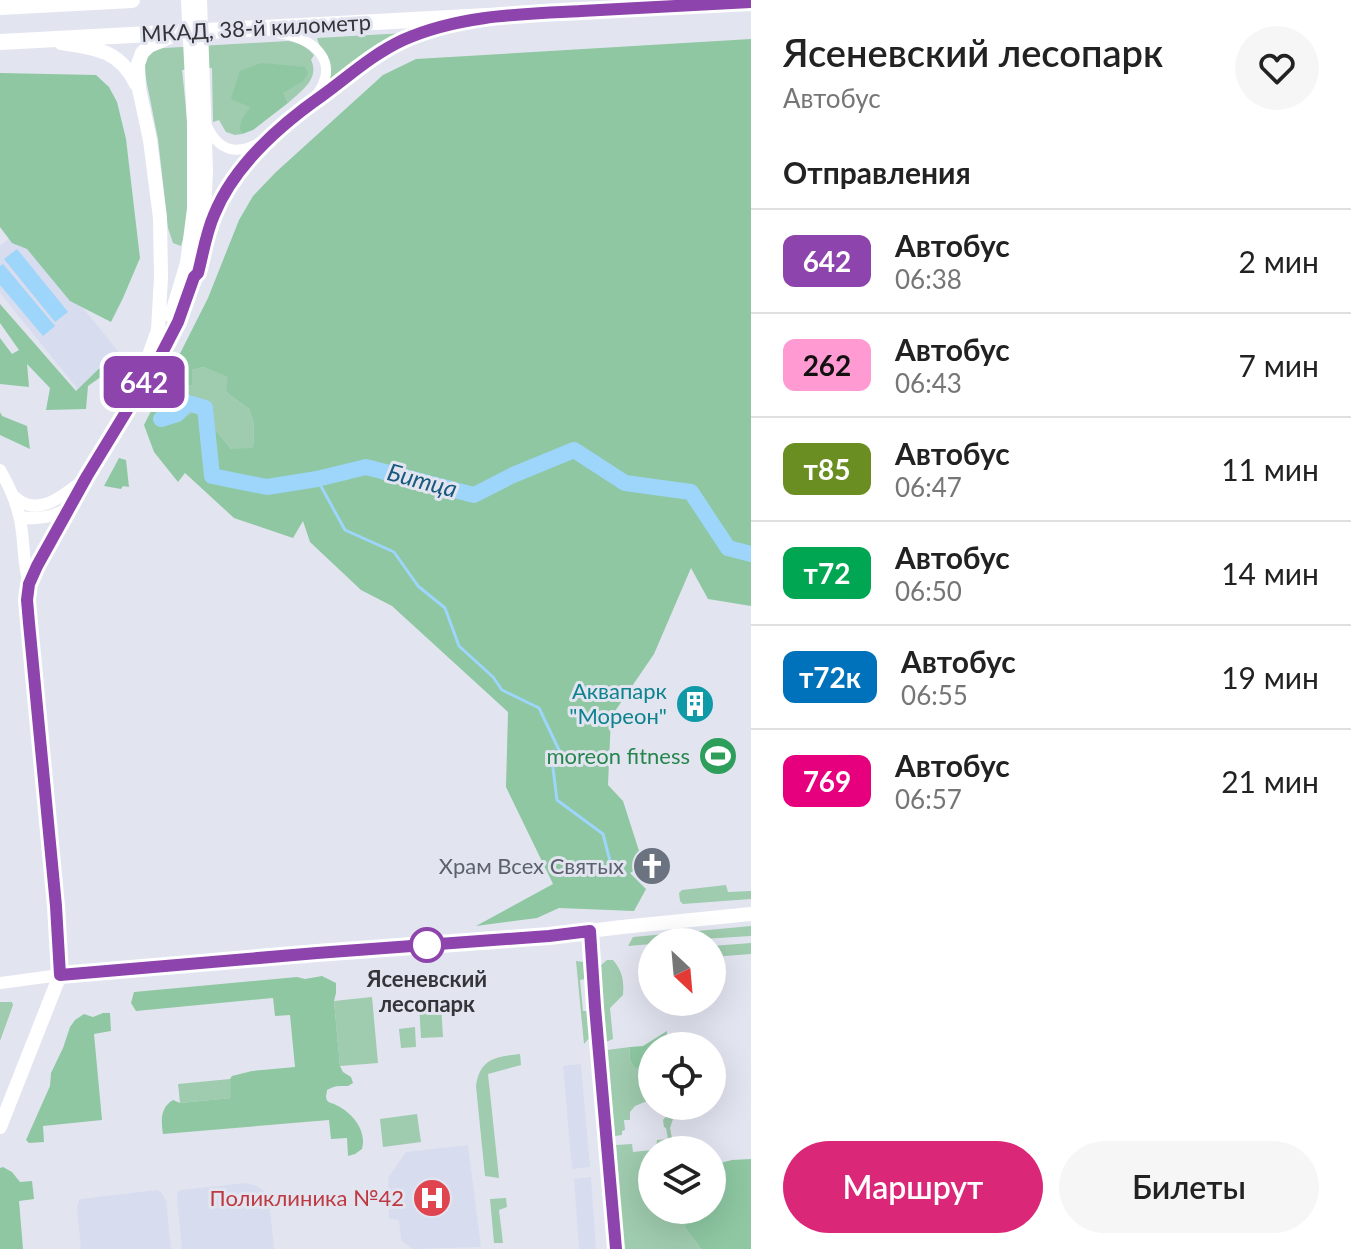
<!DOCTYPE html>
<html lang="ru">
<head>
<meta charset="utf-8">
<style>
  :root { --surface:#fff; --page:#f6f6f6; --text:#222; --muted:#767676; --line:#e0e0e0; --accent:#db2777 }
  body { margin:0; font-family:Lato,sans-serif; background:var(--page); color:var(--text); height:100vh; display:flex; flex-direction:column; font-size:30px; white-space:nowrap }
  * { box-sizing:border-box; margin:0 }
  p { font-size:26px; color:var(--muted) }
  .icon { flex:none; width:44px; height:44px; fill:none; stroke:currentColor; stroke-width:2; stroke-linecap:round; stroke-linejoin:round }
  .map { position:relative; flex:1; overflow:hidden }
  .details { display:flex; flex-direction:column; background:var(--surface); width:600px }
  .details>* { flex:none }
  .badge { padding:0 16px; border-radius:12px; font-size:28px; line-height:52px }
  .needle { width:52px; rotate:154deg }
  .controls { position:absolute; left:638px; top:928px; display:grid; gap:16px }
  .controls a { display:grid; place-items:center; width:88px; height:88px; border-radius:50%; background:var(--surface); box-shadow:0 8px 32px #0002; font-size:40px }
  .map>.badge { position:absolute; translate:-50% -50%; box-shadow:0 0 0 4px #fff }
  h2 { padding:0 32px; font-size:30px; line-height:72px }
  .round { display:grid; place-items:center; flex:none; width:84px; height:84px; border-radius:42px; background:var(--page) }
  .overview { display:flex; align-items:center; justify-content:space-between; height:136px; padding:0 32px }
  h1 { font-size:38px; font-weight:600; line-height:60px }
  .cta { display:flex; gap:16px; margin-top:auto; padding:16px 32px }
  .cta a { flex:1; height:92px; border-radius:48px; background:var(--accent); color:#fff; font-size:32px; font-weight:600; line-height:92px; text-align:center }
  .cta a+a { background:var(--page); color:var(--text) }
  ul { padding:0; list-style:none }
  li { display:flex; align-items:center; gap:24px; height:104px; padding:0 32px; border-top:2px solid var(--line) }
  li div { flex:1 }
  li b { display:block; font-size:30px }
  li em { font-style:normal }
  li .badge { min-width:88px; font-weight:700; text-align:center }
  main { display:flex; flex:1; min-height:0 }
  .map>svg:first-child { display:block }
</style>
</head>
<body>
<main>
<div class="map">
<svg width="751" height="1249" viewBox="0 0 751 1249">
  <rect width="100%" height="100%" fill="#e2e5f0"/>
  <path fill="#d8dcef" d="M20,230L122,356L80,392L0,293V246Z
    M581,1064L590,1167L572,1169L563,1066Z
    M468,1145L481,1247L412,1249L401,1240L399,1220L389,1219L388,1178L406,1152Z
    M591,1177L596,1249H579L574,1179Z
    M246,1183L257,1186L265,1192L269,1199L274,1249H182L177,1199V1194L180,1190Z
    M157,1190L161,1192L166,1200L171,1249H81L77,1207L80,1199Z"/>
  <path fill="#9fcbae" d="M405,33L328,86C333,61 323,58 317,38Z
    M288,41C299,43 306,46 314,55L311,60C320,79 301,91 288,103L283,94L250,107L239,129L242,134L235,135L226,132L219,120L213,122L212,68L182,70C187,117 197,203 181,246L173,243L168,228L158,139L145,74V59L155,50L164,48Z
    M203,367L229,377L226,392L249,409L254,425L253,449H231L206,418L178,423L175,393L192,385V370Z
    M726,885L728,892L751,891V899L683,904L680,901L679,893L682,890Z
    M751,926V936L652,942V944L628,946L633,937Z
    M751,943V954L712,957V946Z
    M607,960H613C623,972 624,981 623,995L610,1008L613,1039L606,1042L600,966Z
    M576,961L583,962L585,979L580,980L583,1011H588L590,1037L584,1044Z
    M372,997L378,1063L340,1066L334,1001Z
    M0,1002H12L13,1005L0,1041Z
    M441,1004L443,1037L421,1038L419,1005Z
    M415,1027L416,1047L401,1048L399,1029Z
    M630,1047C627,1066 636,1070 652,1077V1099L635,1106L630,1112V1120H624L625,1130L622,1131V1135L615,1136L607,1050Z
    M520,1054L521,1065L488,1074L499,1178L485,1176L476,1086C480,1058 496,1057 520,1054Z
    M230,1079L232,1098L180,1103L178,1084Z
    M664,1106H671L675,1113L670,1128L672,1138L677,1142L680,1150H656L657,1140L668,1139L666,1128L664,1127L663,1120L668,1114Z
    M417,1114L421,1142L383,1147L380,1119Z
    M632,1144L633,1152L652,1150V1210H701L684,1226L701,1249H624L616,1145Z
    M506,1198L507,1207L499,1210L503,1243H494L490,1199Z"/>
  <path fill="#8ec7a2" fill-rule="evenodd" d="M751,39V606L708,599L691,568L654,654L611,717L608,785L623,801L641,857L637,869L630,873L646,889L634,911L559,908L537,918L476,926L553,884L506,787L508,712L392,606L361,590L310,542L303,521L293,538L234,518L185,473L178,482L154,452L144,425L208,298L239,220L253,196L276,172L383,75L416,59ZM203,367L228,377L226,392L249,409L254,425L253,448L231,449L206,418L193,413L178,422L175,393L192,385V370Z
    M261,63L305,67L308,73L303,81L283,93L288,103L253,130L242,134L239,129L242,119L250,107L231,99L240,71Z
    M0,73L96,75L109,87L117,102L126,139L140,258L123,298L111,322L70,301L27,249L12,243L0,227Z
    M0,304L76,391L111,357L112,369L88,386L86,409L46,410L50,388L27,364L29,387L0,384V338L12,354L19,350L0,323Z
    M0,412L2,416L27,426L30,449L0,435Z
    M119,458L126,460L129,487L123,486L121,489L104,486Z
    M322,976L336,983V993L334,1001L340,1066L343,1072L351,1077L353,1083L348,1086C340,1086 335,1085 327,1090C327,1092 326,1095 326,1097C327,1104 331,1102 336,1105C353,1113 367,1131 362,1149L355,1154L348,1156L347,1138L331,1139L329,1120L163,1134C161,1120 160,1108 173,1100L180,1103L231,1098L230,1079L232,1076L252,1071L295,1067L290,1015L275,1016L273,998L136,1011L131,1003L134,992L297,977L305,979Z
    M103,1013H110L111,1031L94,1034L102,1120L43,1126L44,1142L29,1143L26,1140L50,1086L51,1073L63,1048L70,1027L75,1020L84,1014L93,1017Z
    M667,1031L666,1041L672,1046H652V1077C636,1070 627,1066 630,1047L643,1046Z
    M751,1159V1249H701L684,1226L701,1210H712V1165L732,1160Z
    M3,1167L12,1172L20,1182L32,1181L34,1199L19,1201L23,1249H0V1168Z"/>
  <path fill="#9dd5fb" d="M17,249L68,312L55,322L4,259Z
    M3,264L55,326L43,336L0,285V266Z"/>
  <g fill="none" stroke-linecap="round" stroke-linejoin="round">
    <path stroke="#9dd5fb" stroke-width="3" d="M317,479L345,530L394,552L418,586L445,608L459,646L493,677L502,690L539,708L559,750L552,760L557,800L603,834L610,861"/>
    <path stroke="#9dd5fb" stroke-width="16" d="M161,419L177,414L188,403L205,408L212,476L267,487L317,479L366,467L474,495L513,475L574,450L625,483L691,492L728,548L751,554"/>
    <path stroke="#fff" stroke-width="10" d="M277,33C315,37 344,64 313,99
      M207,126C219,152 238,156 262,141"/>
    <path stroke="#fff" stroke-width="12" d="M0,470C11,489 20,510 22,532C24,550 24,567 29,584
      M15,497C37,518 63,496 82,481
      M20,517C38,520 55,517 70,507
      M0,983L60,975"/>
    <path stroke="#fff" stroke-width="14" d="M61,43C95,48 120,50 136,84
      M209,232C226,169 280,126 331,89C347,77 362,63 380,52C404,37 432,27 460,22
      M171,316L187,263L194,209V122L188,0
      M143,372L158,330L161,277L160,218L150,140L139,89L138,64L142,53L149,46L172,36
      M590,931L595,1007L616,1249
      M60,975L317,953L549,936L622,927L751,914
      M0,1127L60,975L56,906L29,623L27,600L29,584L37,566L87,476L162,353L178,322L194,277L203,236L206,170L200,0"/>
    <path stroke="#fff" stroke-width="16" d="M0,7L132,0
      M0,42L751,2"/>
  </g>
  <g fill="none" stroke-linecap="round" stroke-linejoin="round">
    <g stroke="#fff" stroke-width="18">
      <path id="line" d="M616,1249L595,1007L590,931L549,936L317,953L60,975L56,906L29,623L27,600L29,584L37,566L87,476L162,353L178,322L194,277L198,273C203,254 206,233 214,215C234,165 280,125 323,95C349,76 373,54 403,40C459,15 521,14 581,11C638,8 694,5 751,2"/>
    </g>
    <use href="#line" stroke="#8e44ad" stroke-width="12"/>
  </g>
  <defs>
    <g id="building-disc" transform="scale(2)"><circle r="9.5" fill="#0f9aa8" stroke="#e2e5f0"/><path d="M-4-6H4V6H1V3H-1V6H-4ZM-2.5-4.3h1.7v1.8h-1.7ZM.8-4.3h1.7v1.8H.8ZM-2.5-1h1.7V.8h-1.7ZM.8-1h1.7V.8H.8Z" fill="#fff"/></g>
    <g id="stadium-disc" transform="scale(2)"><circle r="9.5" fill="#2e9e5b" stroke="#e2e5f0"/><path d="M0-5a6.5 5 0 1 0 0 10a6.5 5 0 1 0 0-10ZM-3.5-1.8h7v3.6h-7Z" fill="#fff"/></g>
    <g id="church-disc" transform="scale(2)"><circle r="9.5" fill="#6b7280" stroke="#e2e5f0"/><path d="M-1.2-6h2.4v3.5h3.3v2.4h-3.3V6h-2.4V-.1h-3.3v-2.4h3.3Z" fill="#fff"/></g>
    <g id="hospital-disc" transform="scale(2)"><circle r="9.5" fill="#e0444e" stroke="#e2e5f0"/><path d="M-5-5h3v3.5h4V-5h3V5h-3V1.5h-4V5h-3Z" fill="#fff"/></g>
  </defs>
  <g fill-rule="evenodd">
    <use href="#building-disc" x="695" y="704"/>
    <use href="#stadium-disc" x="718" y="756"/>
    <use href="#church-disc" x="652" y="866"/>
    <use href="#hospital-disc" x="432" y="1198"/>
  </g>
  <circle fill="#fff" stroke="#8e44ad" stroke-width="4" cx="427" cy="945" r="16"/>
  <g text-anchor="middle" stroke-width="6" stroke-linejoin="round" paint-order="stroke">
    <g font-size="22" fill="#343539" stroke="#e2e5f0">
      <text transform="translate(256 28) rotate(-3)" y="8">МКАД, 38-й километр</text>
    </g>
    <g font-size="22" fill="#0d838f" stroke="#e2e5f0" text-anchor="end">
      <text x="667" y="699">Аквапарк<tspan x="667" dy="25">"Мореон"</tspan></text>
    </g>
    <g font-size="22" fill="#27864d" stroke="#e2e5f0" text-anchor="end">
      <text x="690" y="764">moreon fitness</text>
    </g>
    <g font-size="22" fill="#5b616d" stroke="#e2e5f0" text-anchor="end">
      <text x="624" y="874">Храм Всех Святых</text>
    </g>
    <g font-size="22" font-weight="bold" fill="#343539" stroke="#e2e5f0">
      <text x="427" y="987">Ясеневский<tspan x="427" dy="25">лесопарк</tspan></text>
    </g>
    <g font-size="22" fill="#be3a42" stroke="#e2e5f0" text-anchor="end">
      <text x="404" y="1206">Поликлиника №42</text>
    </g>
    <g font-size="24" font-style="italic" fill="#195a7e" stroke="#e2e5f0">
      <text transform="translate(422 481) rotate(15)" y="8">Битца</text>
    </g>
  </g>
</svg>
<div class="controls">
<a><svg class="needle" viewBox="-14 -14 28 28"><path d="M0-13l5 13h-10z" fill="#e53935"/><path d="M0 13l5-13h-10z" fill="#767676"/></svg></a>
<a><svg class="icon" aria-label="locate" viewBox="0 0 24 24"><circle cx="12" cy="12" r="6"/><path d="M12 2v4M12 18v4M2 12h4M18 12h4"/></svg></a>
<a><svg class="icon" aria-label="layers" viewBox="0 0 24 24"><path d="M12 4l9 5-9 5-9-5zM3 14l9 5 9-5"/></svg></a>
</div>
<b class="badge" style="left:144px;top:382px;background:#8e44ad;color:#fff">642</b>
</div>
<section class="details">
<div class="overview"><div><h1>Ясеневский лесопарк</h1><p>Автобус</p></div><a class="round"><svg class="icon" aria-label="heart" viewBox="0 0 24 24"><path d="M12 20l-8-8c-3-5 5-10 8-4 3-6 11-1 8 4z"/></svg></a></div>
<h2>Отправления</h2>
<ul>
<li><span class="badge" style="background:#8e44ad;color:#fff">642</span><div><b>Автобус</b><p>06:38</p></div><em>2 мин</em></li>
<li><span class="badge" style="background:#ff9ad2;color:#111">262</span><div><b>Автобус</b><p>06:43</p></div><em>7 мин</em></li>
<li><span class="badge" style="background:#6b8e23;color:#fff">т85</span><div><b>Автобус</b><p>06:47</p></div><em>11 мин</em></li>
<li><span class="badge" style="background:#00a651;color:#fff">т72</span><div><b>Автобус</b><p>06:50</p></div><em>14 мин</em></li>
<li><span class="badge" style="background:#0072bc;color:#fff">т72к</span><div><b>Автобус</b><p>06:55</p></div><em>19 мин</em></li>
<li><span class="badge" style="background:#e6007e;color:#fff">769</span><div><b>Автобус</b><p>06:57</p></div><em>21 мин</em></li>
</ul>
<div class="cta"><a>Маршрут</a><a>Билеты</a></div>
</section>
</main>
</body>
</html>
